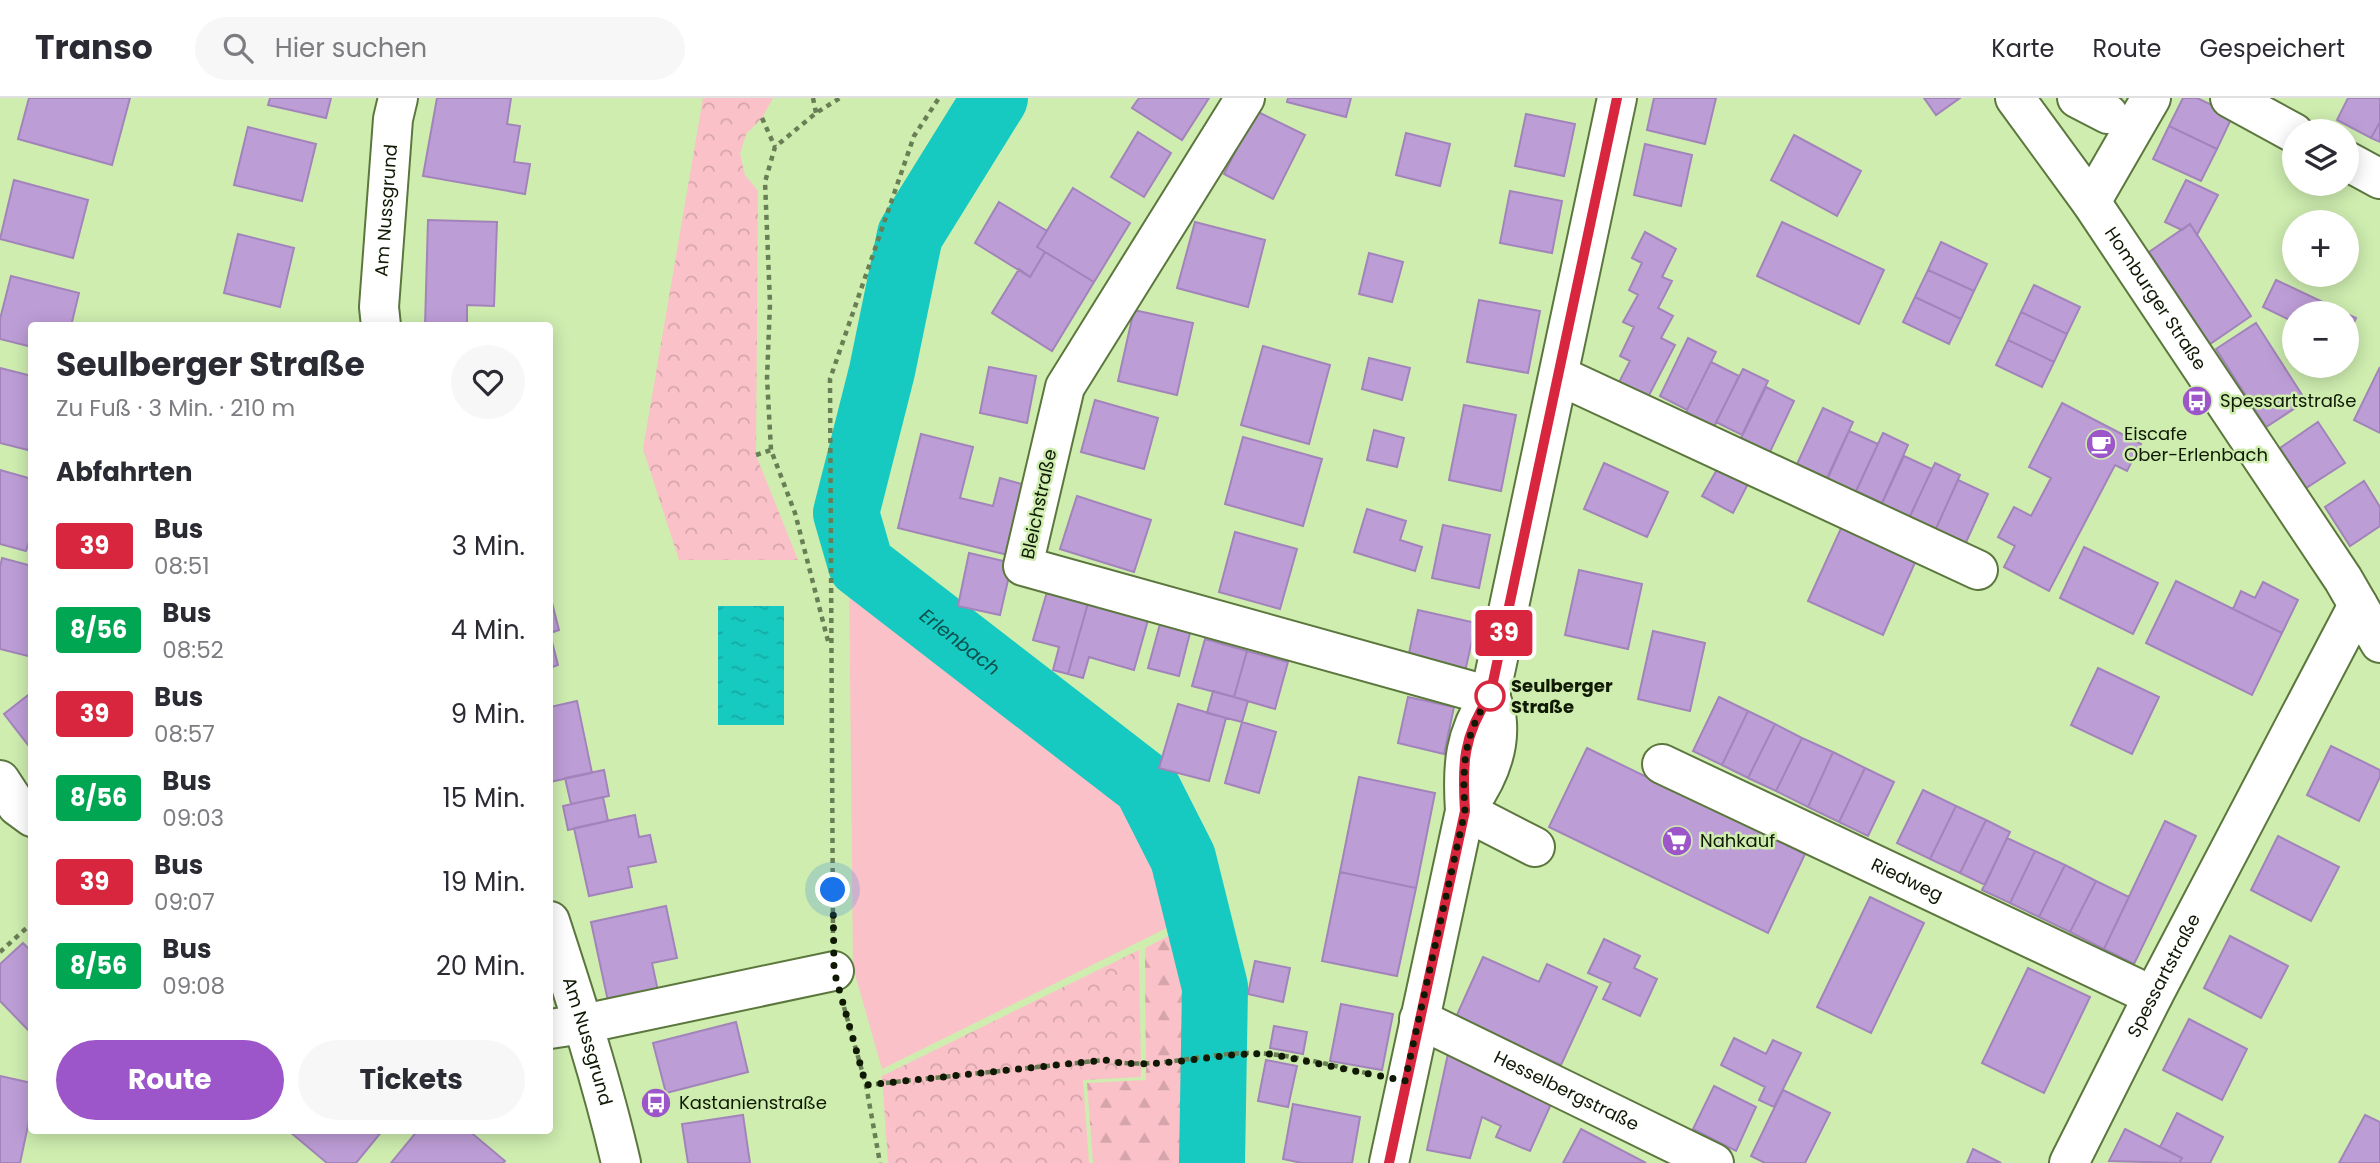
<!DOCTYPE html>
<html lang="de">
<head>
<meta charset="utf-8">
<style>
  :root { --surface:#fff; --page:#f7f7f7; --text:#2b2b33; --muted:#7c7c81; --line:#e1e1e2; --accent:#9c56ca }
  body { margin:0; font-family:Poppins,sans-serif; background:var(--page); color:var(--text); height:100vh; display:flex; flex-direction:column; font-size:26px; white-space:nowrap }
  * { box-sizing:border-box; margin:0 }
  p { font-size:23px; color:var(--muted) }
  .icon { flex:none; width:38px; height:38px; fill:none; stroke:currentColor; stroke-width:2; stroke-linecap:round; stroke-linejoin:round }
  .map { position:relative; flex:1; overflow:hidden }
  .sheet { position:absolute; left:28px; top:224px; width:525px; height:812px; display:flex; flex-direction:column; background:var(--surface); border-radius:7px; box-shadow:0 4px 18px #0003 }
  .sheet>* { flex:none }
  .badge { padding:0 14px; border-radius:5px; font-size:24px; line-height:46px }
  .tools { position:absolute; left:2282px; top:21px; display:grid; gap:14px }
  .tools a { display:grid; place-items:center; width:77px; height:77px; border-radius:50%; background:var(--surface); box-shadow:0 4px 18px #0003; font-size:35px }
  .you { position:absolute; width:35px; height:35px; margin:-18px; border:5px solid #fff; border-radius:50%; background:#1a73e8; box-shadow:0 0 0 10px #1a73e833 }
  .map>.badge { position:absolute; translate:-50% -50%; box-shadow:0 0 0 4px #fff }
  h2 { padding:0 28px; font-size:26px; line-height:63px }
  .round { display:grid; place-items:center; flex:none; width:74px; height:74px; border-radius:37px; background:var(--page) }
  .summary { display:flex; align-items:center; justify-content:space-between; height:119px; padding:0 28px }
  h1 { font-size:33px; font-weight:700; line-height:52px }
  .button { display:flex; gap:14px; margin-top:auto; padding:14px 28px }
  .button a { flex:1; height:80px; border-radius:42px; background:var(--accent); color:#fff; font-size:28px; font-weight:700; line-height:80px; text-align:center }
  .button a+a { background:var(--page); color:var(--text) }
  ul { padding:0; list-style:none }
  li { display:flex; align-items:center; gap:21px; height:84px; padding:0 28px }
  li div { flex:1 }
  li b { display:block; font-size:26px }
  li em { font-style:normal }
  li .badge { min-width:77px; font-weight:700; text-align:center }
  header { display:flex; align-items:center; gap:42px; box-sizing:border-box; height:98px; padding:0 35px; background:var(--surface); border-bottom:2px solid var(--line) }
  header strong { font-size:33px }
  nav { display:flex; gap:38px; margin-inline-start:auto; font-size:24px }
  .search { width:490px; height:63px; background:var(--page); display:flex; align-items:center; gap:18px; box-sizing:border-box; padding:0 24px; border-radius:38px; color:var(--muted); font-size:26px }
  .map>svg:first-child { display:block }
</style>
</head>
<body>
<header>
<strong>Transo</strong>
<div class="search"><svg class="icon" aria-label="search" viewBox="0 0 24 24"><circle cx="10" cy="10" r="6"/><path d="M15 15l6 6"/></svg>Hier suchen</div>
<nav><a>Karte</a><a>Route</a><a>Gespeichert</a></nav>
</header>
<div class="map">
<svg width="2380" height="1065" viewBox="0 0 2380 1065">
  <defs>
    <pattern id="forest-firs" width="22" height="20" patternUnits="userSpaceOnUse" patternTransform="scale(1.75)"><rect width="22" height="20" fill="#fbc1c9"/><path d="M5 1l3.5 6h-7zM16 11l3.5 6h-7z" fill="#d6a5ab"/></pattern>
    <pattern id="park-crowns" width="20" height="18" patternUnits="userSpaceOnUse" patternTransform="scale(1.75)"><rect width="20" height="18" fill="#fbc1c9"/><path d="M2 6a3 3 0 1 1 6 0M12 15a3 3 0 1 1 6 0" fill="none" stroke="#d6a5ab"/></pattern>
    <pattern id="water-ripples" width="26" height="14" patternUnits="userSpaceOnUse" patternTransform="scale(1.75)"><rect width="26" height="14" fill="#16c9c1"/><path d="M2 4q2-2 4 0t4 0M15 11q2-2 4 0t4 0" fill="none" stroke="#13aca4"/></pattern>
  </defs>
  <rect width="100%" height="100%" fill="#ceedaf"/>
  <path fill="#fbc1c9" d="M849,473L1137,697L1176,754L1193,817L882,971L853,869Z"/>
  <path fill="url(#forest-firs)" d="M1194,825L1204,862L1208,929L1204,1065H1093L1087,985L1146,982L1145,850Z"/>
  <path fill="url(#park-crowns)" d="M703,0H773L762,20L746,36L740,56L745,77L758,93L756,357L798,462H679L643,351Z
    M1139,852L1141,979L1083,982L1089,1065H888L882,978Z"/>
  <path fill="url(#water-ripples)" d="M718,508H784V627H718Z"/>
  <g fill="none" stroke-linecap="round" stroke-linejoin="round">
    <path stroke="#16c9c1" stroke-width="66" id="s1" d="M995,0L910,137L882,273L846,415L861,467L1146,687L1183,760L1215,889L1212,1065"/>
  </g>
  <path fill="#bd9dd6" stroke="#a284bb" stroke-width="2" d="M29,0H130L112,67L18,41Z
    M270,0H331L326,20L268,7Z
    M437,0H511L507,26L520,28L514,64L530,66L525,96L423,78Z
    M1139,0H1209L1182,42L1132,10Z
    M1288,0H1351L1346,19L1287,4Z
    M1654,0H1716L1705,46L1647,32Z
    M1924,0H1960L1936,17Z
    M2183,0H2197L2233,17L2217,51L2169,28Z
    M2348,0H2380V24L2371,40L2337,22Z
    M1256,13L1305,37L1273,101L1224,76Z
    M1526,16L1575,26L1564,78L1515,68Z
    M2380,24V44L2371,40Z
    M2169,28L2217,51L2201,83L2153,61Z
    M248,29L316,46L302,103L234,87Z
    M1138,34L1171,55L1144,99L1111,79Z
    M1406,35L1450,46L1440,88L1396,77Z
    M1794,37L1861,73L1837,118L1771,82Z
    M1645,46L1692,57L1681,108L1634,97Z
    M14,82L88,102L73,160L0,141Z
    M2186,82L2218,97L2197,137L2190,126L2182,132L2165,124Z
    M1073,90L1130,125L1094,184L1037,149Z
    M1510,93L1562,103L1552,155L1500,145Z
    M999,104L1047,133L1037,149L1045,154L1030,179L975,145Z
    M428,122L497,124L494,208L467,207V228H425Z
    M1195,124L1265,142L1248,209L1177,190Z
    M1782,124L1884,172L1859,226L1757,178Z
    M2190,126L2251,218L2210,246L2149,154Z
    M1645,134L1676,151L1662,179L1672,183L1658,210L1673,218L1661,240L1675,247L1644,307L1615,292L1630,263L1620,258L1634,229L1623,224L1638,197L1629,192L1642,165L1632,160Z
    M238,136L294,150L280,209L224,195Z
    M1941,144L1987,166L1974,193L1928,172Z
    M1045,154L1094,184L1052,253L992,215L1019,171L1030,179Z
    M1369,155L1403,164L1392,204L1359,196Z
    M1928,172L1974,193L1961,221L1915,199Z
    M11,178L79,195L71,228H32V249L0,241V221Z
    M2276,182L2346,215H2294V224L2263,209Z
    M2034,187L2080,209L2067,236L2021,214Z
    M1915,199L1961,221L1949,246L1903,224Z
    M1479,202L1540,213L1528,275L1467,264Z
    M1134,212L1193,225L1177,297L1118,283Z
    M2021,214L2067,236L2054,264L2008,242Z
    M2347,216L2356,220L2347,240Z
    M2256,225L2306,303L2266,329L2216,251Z
    M1688,240L1716,254L1687,312L1660,298Z
    M2008,242L2054,264L2042,289L1996,267Z
    M1263,248L1330,267L1309,346L1241,327Z
    M1369,260L1410,270L1402,302L1362,291Z
    M1711,264L1739,278L1714,329L1686,314Z
    M989,269L1036,278L1027,325L980,315Z
    M2380,269V335L2354,322Z
    M0,270L32,278V337L28,352L0,345Z
    M1743,271L1768,283L1742,337L1716,324Z
    M1766,289L1794,303L1769,356L1740,342Z
    M1095,302L1158,320L1144,371L1081,354Z
    M2062,305L2141,346L2127,373L2115,367L2049,493L2004,469L2015,448L1998,439L2014,409L2031,418L2051,380L2029,369Z
    M1464,307L1516,317L1501,393L1449,382Z
    M1823,310L1853,324L1827,380L1797,366Z
    M2318,324L2345,365L2306,390L2280,350Z
    M1374,332L1404,340L1397,369L1367,362Z
    M1849,333L1878,346L1854,398L1826,384Z
    M1883,335L1908,347L1882,405L1856,393Z
    M921,336L973,349L960,400L993,408L1000,380L1029,388L1012,458L898,430Z
    M1243,339L1322,361L1303,428L1225,406Z
    M1904,358L1932,371L1907,425L1879,412Z
    M1604,365L1668,394L1647,439L1584,411Z
    M1935,365L1960,377L1935,433L1909,420Z
    M1719,368L1749,384L1733,415L1702,398Z
    M0,372L32,381V434L26,453L0,446Z
    M1958,382L1988,396L1963,451L1933,437Z
    M2364,383L2380,409V428L2350,448L2325,409Z
    M1077,398L1151,422L1134,474L1060,451Z
    M1367,411L1406,423L1400,442L1422,449L1415,473L1354,454Z
    M1843,426L1917,460L1883,537L1808,503Z
    M1443,427L1490,437L1479,490L1432,480Z
    M1235,434L1297,451L1280,511L1219,494Z
    M2084,449L2158,485L2133,536L2060,500Z
    M969,455L1012,465L1000,517L958,508Z
    M2,460L32,468V559L0,551V469Z
    M1579,472L1642,486L1628,551L1565,537Z
    M2176,483L2282,535L2252,597L2146,545Z
    M2263,484L2298,502L2282,535L2233,511L2241,493L2255,500Z
    M1047,494L1088,505L1068,576L1053,572L1059,549L1033,542Z
    M550,497L559,532L550,535Z
    M1088,505L1148,522L1134,572L1089,559L1083,580L1068,576Z
    M1418,512L1476,525L1464,578L1407,565Z
    M1160,526L1190,535L1179,578L1148,570Z
    M1653,533L1705,545L1690,613L1638,601Z
    M550,536L558,567L550,570Z
    M1205,541L1247,553L1234,599L1192,588Z
    M1247,553L1288,564L1275,611L1234,599Z
    M2098,570L2159,599L2132,656L2071,627Z
    M1213,593L1248,603L1242,624L1207,615Z
    M32,594V652L4,616Z
    M1408,599L1454,609L1444,656L1398,645Z
    M1719,599L1748,613L1722,667L1693,653Z
    M577,603L592,675L550,684V609Z
    M1178,606L1226,620L1209,683L1159,670Z
    M1748,613L1775,626L1748,680L1722,667Z
    M1242,624L1276,634L1259,695L1225,685Z
    M1775,626L1802,640L1776,693L1748,680Z
    M1802,640L1833,654L1808,709L1776,693Z
    M2331,648L2380,672V679L2359,723L2307,697Z
    M1587,650L1805,756L1768,835L1549,729Z
    M1833,654L1865,670L1839,724L1808,709Z
    M1865,670L1894,684L1868,738L1839,724Z
    M604,672L609,698L571,706L565,680Z
    M1359,679L1435,695L1416,790L1340,774Z
    M1923,692L1956,708L1930,761L1897,745Z
    M603,699L608,723L568,732L563,708Z
    M1956,708L1986,722L1960,775L1930,761Z
    M635,717L639,739L650,737L656,764L628,769L632,789L589,798L574,730Z
    M1986,722L2010,734L1985,787L1960,775Z
    M2165,723L2196,738L2134,866L2104,851Z
    M2278,738L2339,769L2311,823L2251,792Z
    M2007,740L2035,753L2010,805L1982,792Z
    M2035,753L2065,767L2039,819L2010,805Z
    M2065,767L2096,783L2070,834L2039,819Z
    M1340,774L1416,790L1397,878L1322,863Z
    M2096,783L2129,799L2104,851L2070,834Z
    M1870,799L1924,825L1871,935L1817,909Z
    M666,808L677,860L652,865L658,893L608,903L591,824Z
    M2230,838L2288,868L2261,920L2204,890Z
    M1604,841L1640,858L1634,870L1657,881L1640,918L1603,901L1611,885L1588,875Z
    M23,845L32,854V936L0,903V866Z
    M1483,859L1539,884L1547,866L1597,889L1561,967L1456,919Z
    M1255,863L1290,870L1283,904L1248,896Z
    M2028,870L2090,899L2044,995L1982,965Z
    M1341,906L1393,916L1382,972L1330,963Z
    M2189,921L2247,951L2222,1002L2163,972Z
    M736,924L748,974L666,995L653,945Z
    M1274,928L1307,934L1303,956L1270,950Z
    M1734,940L1766,956L1773,942L1801,955L1774,1009L1759,1002L1765,989L1721,967Z
    M1448,956L1551,1006L1530,1053L1496,1039L1501,1028L1482,1019L1470,1060L1427,1052Z
    M1266,962L1297,968L1288,1009L1258,1003Z
    M0,978L32,985V1009L20,1065H0Z
    M1714,988L1756,1009L1736,1053L1693,1031Z
    M1783,992L1830,1015L1805,1065H1765L1751,1058Z
    M1293,1006L1360,1019L1352,1065H1302L1283,1061Z
    M2177,1015L2223,1039L2210,1065H2179L2182,1060L2160,1049Z
    M743,1017L750,1065H688L682,1026Z
    M2365,1017L2380,1024V1065H2339Z
    M1581,1031L1646,1065H1563Z
    M2125,1031L2182,1060L2179,1065L2109,1063Z
    M292,1032H383L356,1065H327L290,1034Z
    M418,1032H468L505,1063L503,1065H391Z
    M1973,1051L2001,1065H1967Z"/>
  <g fill="none" stroke-linecap="round" stroke-linejoin="round">
    <g stroke="#5c773e" stroke-width="42">
      <g id="minor">
        <path d="M1245,0L1065,289L1023,468L1490,598"/>
        <path id="s2" d="M2015,0L2091,104L2343,481L2380,545"/>
        <path d="M2077,0L2108,16"/>
        <path d="M2230,0L2294,35"/>
        <path d="M2347,63L2380,81"/>
        <path d="M2091,104L2151,0"/>
        <path id="s3" d="M381,228L379,209L393,21L398,0"/>
        <path d="M1560,278L1978,472"/>
        <path id="s4" d="M1662,666L2153,898"/>
        <path d="M0,682L17,708L32,719"/>
        <path d="M1469,707C1486,683 1499,655 1497,625C1497,616 1493,606 1490,598"/>
        <path d="M1465,713L1535,749"/>
        <path id="s5" d="M550,823C576,903 602,983 621,1065"/>
        <path id="s6" d="M1419,921L1714,1065"/>
        <path d="M550,931L583,926L834,873"/>
        <path d="M1389,1065L1465,713C1462,667 1464,637 1490,598L1617,0"/>
        <path id="s7" d="M2069,1065L2153,898L2358,507"/>
      </g>
    </g>
    <path stroke="#6a7e55" stroke-width="4.5" stroke-dasharray="5 5" stroke-linecap="butt" d="M813,0L816,15
      M762,20L775,49
      M756,357L771,352
      M828,543L795,415L771,352L767,280L770,205L765,84L775,49L816,15L840,0
      M833,835L830,281L914,38L939,0
      M0,854L32,825
      M844,909L866,987L880,1065
      M866,987L1105,962C1152,973 1201,955 1249,955C1290,955 1332,968 1371,976"/>
    <use href="#minor" stroke="#fff" stroke-width="38"/>
  </g>
  <g fill="none" stroke-linecap="round" stroke-linejoin="round">
    <g stroke="#fff" stroke-width="16">
      <path id="line" d="M1389,1065L1465,713C1462,667 1463,637 1490,598L1617,0"/>
    </g>
    <use href="#line" stroke="#d7263d" stroke-width="10"/>
    <path stroke="#0f1904" stroke-width="7" stroke-dasharray="0 12.6" d="M833,792L834,873L866,987L1105,962C1157,974 1216,953 1270,956L1405,983L1465,713C1462,667 1464,636 1490,598"/>
  </g>
  <defs>
    <g id="bus-disc" transform="scale(1.575)"><circle r="9.5" fill="#9c56ca" stroke="#ceedaf"/><path d="M-5-6H5V4H4V6H2V4H-2V6H-4V4H-5ZM-3.5-4V0h7V-4ZM-3.5 1.2v1.5H-2V1.2ZM2 1.2v1.5H3.5V1.2Z" fill="#fff"/></g>
    <g id="cafe-disc" transform="scale(1.575)"><circle r="9.5" fill="#9c56ca" stroke="#ceedaf"/><path d="M-5.5-4.5H6V0H3Q3 3.5 0 3.5H-2.5Q-5.5 3.5-5.5 0ZM3-3.2v2h1.7v-2ZM-6 4.5H4V6H-6Z" fill="#fff"/></g>
    <g id="supermarket-disc" transform="scale(1.575)"><circle r="9.5" fill="#9c56ca" stroke="#ceedaf"/><path d="M-6-5.5h2.5l.6 2H6L4.5 2H-2.5L-4.4-4H-6ZM-1.5 3.2a1.3 1.3 0 1 0 .1 0ZM3 3.2a1.3 1.3 0 1 0 .1 0Z" fill="#fff"/></g>
  </defs>
  <g fill-rule="evenodd">
    <use href="#bus-disc" x="2197" y="303"/>
    <use href="#cafe-disc" x="2101" y="346"/>
    <use href="#supermarket-disc" x="1677" y="743"/>
    <use href="#bus-disc" x="656" y="1005"/>
  </g>
  <circle fill="#fff" stroke="#d7263d" stroke-width="3.5" cx="1490" cy="598" r="14"/>
  <g text-anchor="middle" stroke-width="5" stroke-linejoin="round" paint-order="stroke">
    <g font-size="18" fill="#0f1904" stroke="#ceedaf">
      <text dy="6" stroke="none"><textPath href="#s3" startOffset="116">Am Nussgrund</textPath></text>
      <text dy="6" stroke="none"><textPath href="#s2" startOffset="245">Homburger Straße</textPath></text>
      <text transform="translate(1039 406) rotate(-78)" y="6">Bleichstraße</text>
      <text dy="6" stroke="none"><textPath href="#s4" startOffset="271">Riedweg</textPath></text>
      <text dy="6" stroke="none"><textPath href="#s7" startOffset="210">Spessartstraße</textPath></text>
      <text dy="6" stroke="none"><textPath href="#s5" startOffset="126">Am Nussgrund</textPath></text>
      <text dy="6" stroke="none"><textPath href="#s6" startOffset="164">Hesselbergstraße</textPath></text>
    </g>
    <g font-size="18" fill="#0f1904" stroke="#ceedaf" text-anchor="start">
      <text x="2220" y="309">Spessartstraße</text>
      <text x="2124" y="342">Eiscafe<tspan x="2124" dy="21">Ober-Erlenbach</tspan></text>
      <text x="1700" y="749">Nahkauf</text>
      <text x="679" y="1011">Kastanienstraße</text>
    </g>
    <g font-size="18" font-weight="bold" fill="#0f1904" stroke="#ceedaf" text-anchor="start">
      <text x="1511" y="594">Seulberger<tspan x="1511" dy="21">Straße</tspan></text>
    </g>
    <g font-size="19" font-style="italic" fill="#0c504d" stroke="#ceedaf">
      <text dy="7" stroke="none"><textPath href="#s1" startOffset="626">Erlenbach</textPath></text>
    </g>
  </g>
</svg>
<div class="tools">
<a><svg class="icon" aria-label="layers" viewBox="0 0 24 24"><path d="M12 4l9 5-9 5-9-5zM3 14l9 5 9-5"/></svg></a>
<a>+</a>
<a>−</a>
</div>
<div class="you" style="left:833px;top:792px"></div>
<b class="badge" style="left:1504px;top:535px;background:#d7263d;color:#fff">39</b>
<section class="sheet">
<div class="summary"><div><h1>Seulberger Straße</h1><p>Zu Fuß · 3 Min. · 210 m</p></div><a class="round"><svg class="icon" aria-label="heart" viewBox="0 0 24 24"><path d="M12 20l-8-8c-3-5 5-10 8-4 3-6 11-1 8 4z"/></svg></a></div>
<h2>Abfahrten</h2>
<ul>
<li><span class="badge" style="background:#d7263d;color:#fff">39</span><div><b>Bus</b><p>08:51</p></div><em>3 Min.</em></li>
<li><span class="badge" style="background:#00a651;color:#fff">8/56</span><div><b>Bus</b><p>08:52</p></div><em>4 Min.</em></li>
<li><span class="badge" style="background:#d7263d;color:#fff">39</span><div><b>Bus</b><p>08:57</p></div><em>9 Min.</em></li>
<li><span class="badge" style="background:#00a651;color:#fff">8/56</span><div><b>Bus</b><p>09:03</p></div><em>15 Min.</em></li>
<li><span class="badge" style="background:#d7263d;color:#fff">39</span><div><b>Bus</b><p>09:07</p></div><em>19 Min.</em></li>
<li><span class="badge" style="background:#00a651;color:#fff">8/56</span><div><b>Bus</b><p>09:08</p></div><em>20 Min.</em></li>
</ul>
<div class="button"><a>Route</a><a>Tickets</a></div>
</section>
</div>
</body>
</html>
